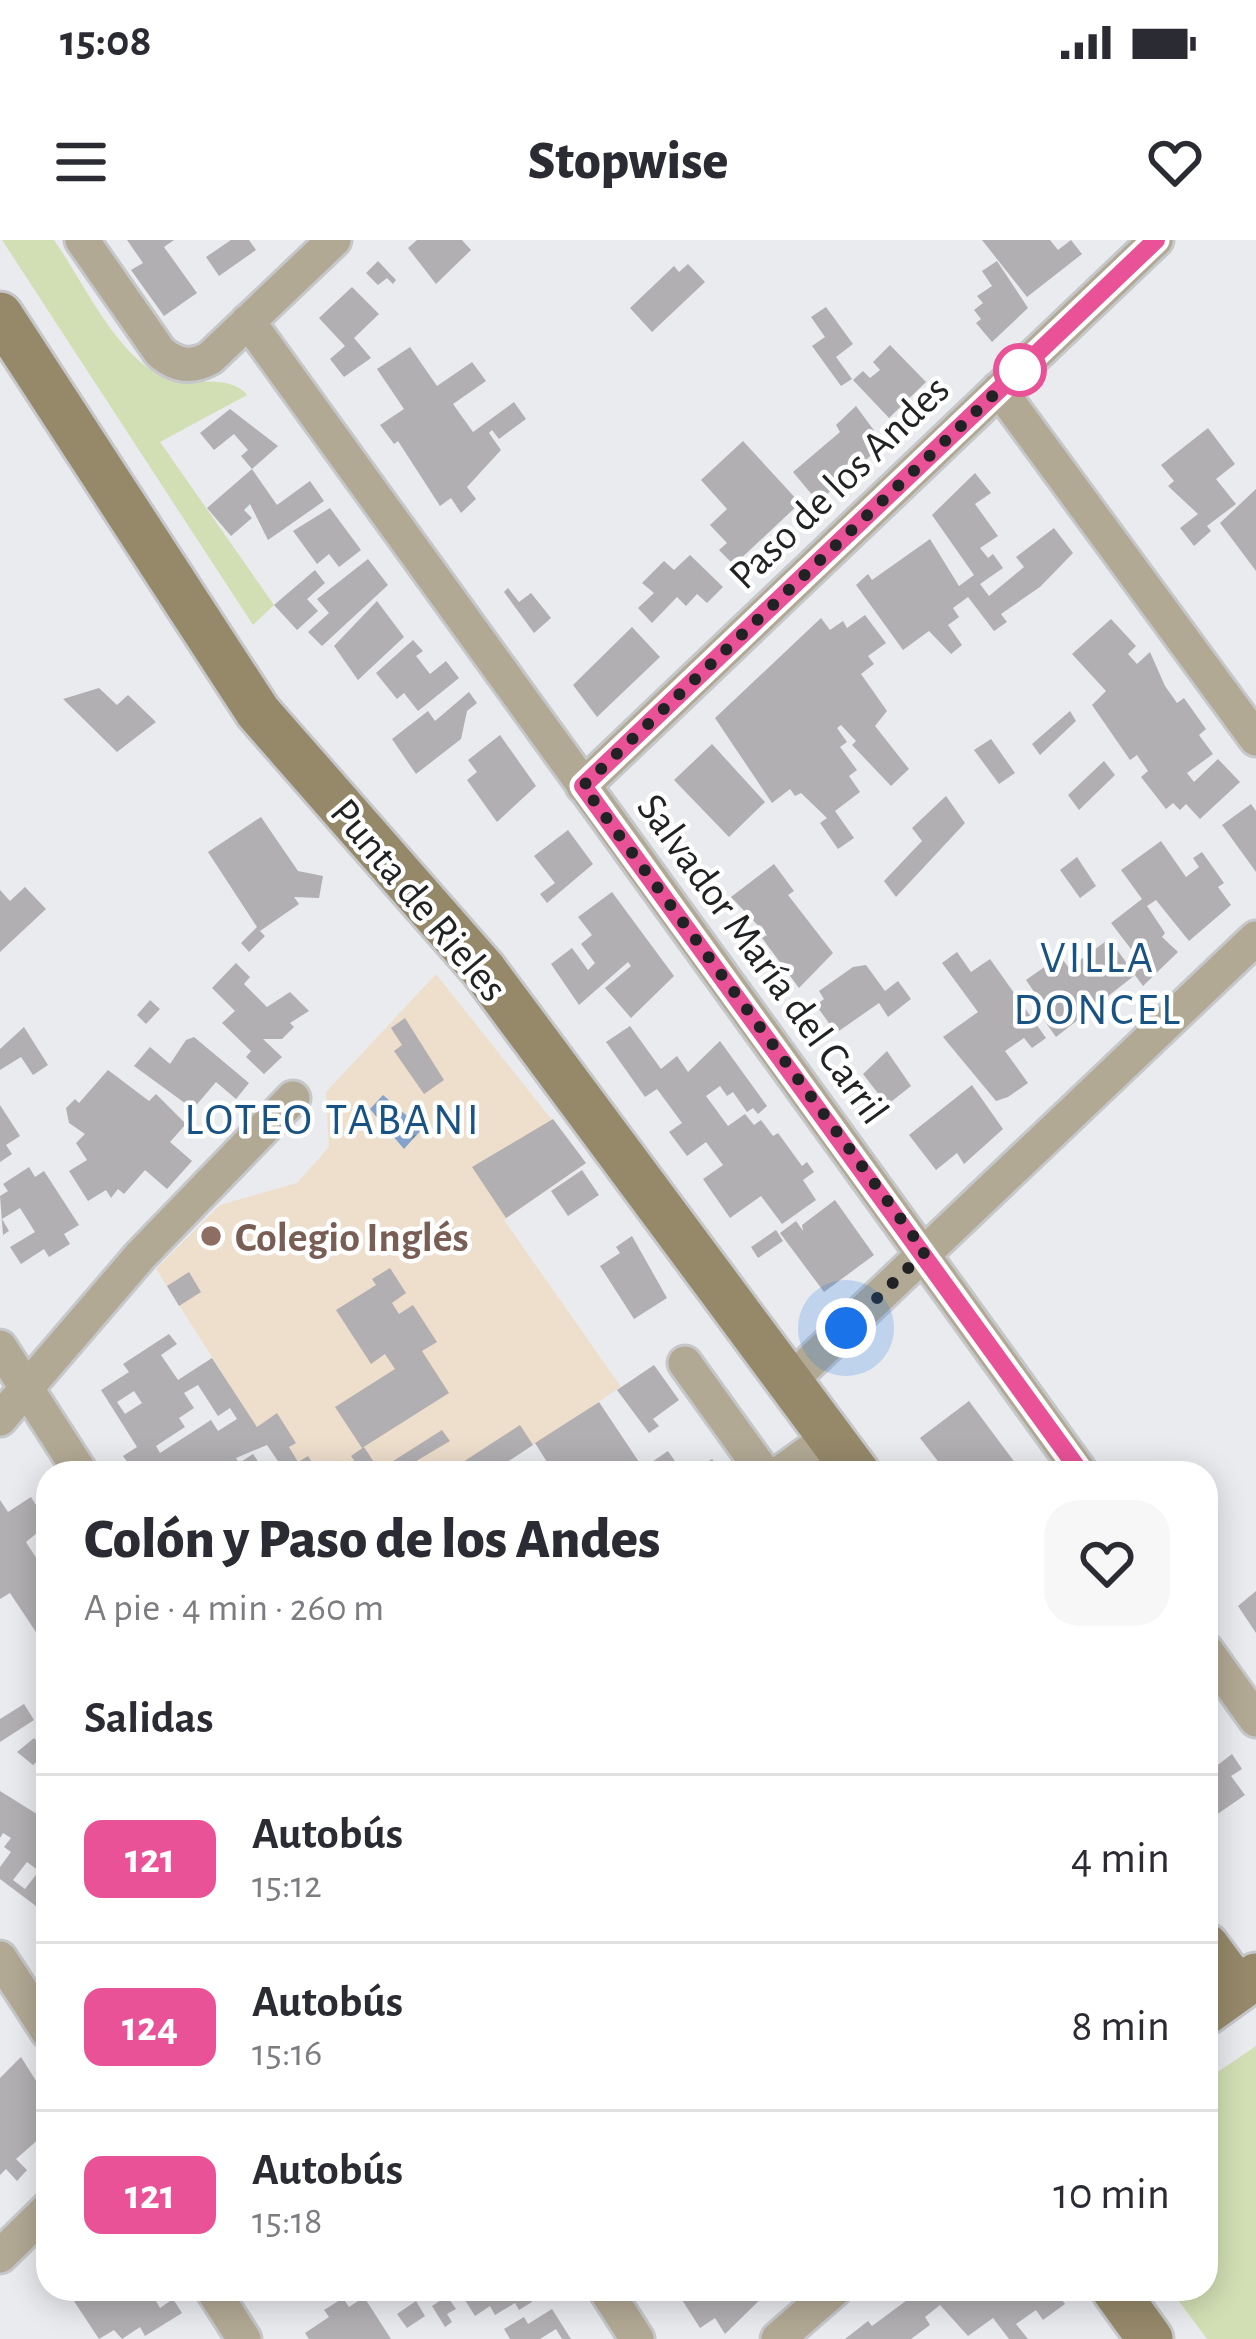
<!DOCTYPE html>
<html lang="es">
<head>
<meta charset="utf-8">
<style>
  :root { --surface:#fff; --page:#f7f7f7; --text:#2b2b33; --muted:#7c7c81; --line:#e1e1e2 }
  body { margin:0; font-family:"Alegreya Sans",sans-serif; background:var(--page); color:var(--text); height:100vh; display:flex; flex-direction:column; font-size:45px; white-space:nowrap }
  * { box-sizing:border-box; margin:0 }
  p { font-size:39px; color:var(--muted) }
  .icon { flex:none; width:66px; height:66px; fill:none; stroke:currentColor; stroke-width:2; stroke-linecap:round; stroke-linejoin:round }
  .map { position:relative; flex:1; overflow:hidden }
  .drawer { position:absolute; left:36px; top:1221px; width:1182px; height:840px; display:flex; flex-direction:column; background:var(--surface); border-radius:36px; box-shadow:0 6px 30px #0003 }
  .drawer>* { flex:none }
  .badge { padding:0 24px; border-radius:18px; font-size:42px; line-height:78px }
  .you { position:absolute; width:60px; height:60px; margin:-30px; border:9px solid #fff; border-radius:50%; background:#1a73e8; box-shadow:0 0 0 18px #1a73e833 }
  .map>.badge { position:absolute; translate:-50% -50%; box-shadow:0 0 0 6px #fff }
  h2 { padding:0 48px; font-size:45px; line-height:108px }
  .round { display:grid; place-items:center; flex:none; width:126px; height:126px; border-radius:36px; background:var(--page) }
  .head { display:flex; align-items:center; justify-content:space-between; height:204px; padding:0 48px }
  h1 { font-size:57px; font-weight:800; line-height:90px }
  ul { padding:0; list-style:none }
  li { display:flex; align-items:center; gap:36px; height:168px; padding:0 48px; border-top:3px solid var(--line) }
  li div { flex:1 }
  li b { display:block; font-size:45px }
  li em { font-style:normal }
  li .badge { min-width:132px; font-weight:700; text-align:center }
  .status { display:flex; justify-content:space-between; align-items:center; height:84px; padding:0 60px; background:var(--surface); direction:ltr }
  .status svg { height:33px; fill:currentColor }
  header { display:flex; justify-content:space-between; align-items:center; height:156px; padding:0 48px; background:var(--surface); font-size:54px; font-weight:800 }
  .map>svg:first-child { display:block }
</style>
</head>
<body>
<div class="status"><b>15:08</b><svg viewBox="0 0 49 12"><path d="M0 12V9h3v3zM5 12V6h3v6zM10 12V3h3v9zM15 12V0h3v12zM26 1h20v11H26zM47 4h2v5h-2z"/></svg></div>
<header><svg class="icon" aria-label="menu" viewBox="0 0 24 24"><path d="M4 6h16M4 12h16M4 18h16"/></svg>Stopwise<svg class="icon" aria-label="heart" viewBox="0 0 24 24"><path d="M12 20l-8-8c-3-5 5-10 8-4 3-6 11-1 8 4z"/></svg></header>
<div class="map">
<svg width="1256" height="2099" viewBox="0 0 1256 2099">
  <defs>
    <pattern id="water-ripples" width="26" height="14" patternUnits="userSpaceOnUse" patternTransform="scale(3)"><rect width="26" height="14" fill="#84a2cb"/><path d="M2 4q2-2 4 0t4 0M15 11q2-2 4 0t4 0" fill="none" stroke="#6c84a4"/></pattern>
  </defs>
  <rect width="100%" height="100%" fill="#e9ebef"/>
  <path fill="#eedecc" d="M436,734L586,923L504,980L621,1147L490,1233H286L156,1029L220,965L297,943L329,907L326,852Z"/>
  <path fill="#d2dfb4" d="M2,0H54C82,40 110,102 151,130C182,152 228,130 247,155L160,202L274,365L253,385Z
    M1256,1806V2099H1207L1170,2049H1206V1840Z"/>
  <path fill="url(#water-ripples)" d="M383,855L422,889L404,909L370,869Z"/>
  <path fill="#b1afb2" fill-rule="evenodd" d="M127,0H174L164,7L197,53L164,76L131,30L143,23Z
    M231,0H249L256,10L219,36L206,17Z
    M417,0H462L471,10L436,44L408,8Z
    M982,0H1050L1058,10L1071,0L1082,14L1027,57Z
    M378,21L396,40L393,44L387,38L378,45L366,33Z
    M997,21L1028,68L992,102L976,83L981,79L974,70L983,63L977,56L992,46L982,31Z
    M688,24L705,42L652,92L630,68L674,26L679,32Z
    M352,47L379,74L354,98L371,118L344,137L330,119L345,106L319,78Z
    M826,67L853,104L836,117L852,139L841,146L812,106L825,97L811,77Z
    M890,105L926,142L889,178L853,140L863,131L870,138L880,130L873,122Z
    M410,107L437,146L472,122L486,141L453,164L473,192L514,162L526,179L499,199L492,190L489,193L501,210L467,247L476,259L461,273L451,258L440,266L398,201L394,204L380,185L404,169L377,129Z
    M856,166L884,204L818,262L793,232L840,192L836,185Z
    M230,169L278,206L252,229L241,216L248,210L234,194L214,210L200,193Z
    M1208,188L1235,224L1216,239L1236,264L1207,286L1211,291L1194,306L1180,288L1198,274L1168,246L1174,241L1161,225Z
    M743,201L800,263L734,325L719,310L727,303L710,285L727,269L701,240Z
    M252,229L277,265L310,241L324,261L268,300L250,264L244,270L252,278L231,296L207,268Z
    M975,233L991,253L975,264L998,296L980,308L988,318L993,314L1003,328L980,344L989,356L1024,327L1016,317L1054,288L1073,313L1040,347L1001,374L1007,382L994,391L968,357L953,368L959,377L948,385L962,405L951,414L929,391L903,410L856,345L868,334L872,340L930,299L959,346L974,335L932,275Z
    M1256,249V331L1220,283Z
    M330,268L361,310L339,327L329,314L317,324L293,291Z
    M690,315L723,347L707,363L697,354L686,366L677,357L652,383L638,368L654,353L642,343L664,321L674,330Z
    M368,319L388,345L322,406L308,392L329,373L317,359Z
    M315,330L325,343L307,359L318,371L297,390L274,365Z
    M508,348L519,362L531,353L551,378L534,393L504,352Z
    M377,361L404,397L358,440L334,406Z
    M865,375L886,403L868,416L874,424L861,434L887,471L875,486L909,529L891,546L852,505L856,501L841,485L837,488L847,502L840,507L857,530L849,536L860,552L835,571L854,598L838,609L820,583L827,578L801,553L795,556L790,549L772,563L715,478L821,378L830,390L843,381L847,388Z
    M1111,379L1136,406L1128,414L1137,424L1150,412L1165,446L1177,463L1184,458L1206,489L1199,495L1213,514L1187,533L1194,542L1218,519L1240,542L1200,579L1186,564L1180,570L1173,563L1166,569L1141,537L1148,531L1137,515L1130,520L1092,465L1106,451L1072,414Z
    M632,387L660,417L597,477L573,445Z
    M413,400L423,411L416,416L430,434L446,421L459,438L418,471L404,453L397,459L376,433Z
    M99,448L117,465L128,455L156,482L117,512L63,459Z
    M469,452L477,463L467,471L461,499L416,534L392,499L428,471L435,481Z
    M1070,471L1076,481L1040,515L1032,504Z
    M500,495L536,546L497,582L467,540L477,532L468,520Z
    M991,499L1015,533L999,544L974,510Z
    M712,504L765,562L729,597L674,540Z
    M1104,521L1115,535L1079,570L1068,555Z
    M946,556L965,583L896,657L884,641L922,601L912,588Z
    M1251,564L1256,571V632L1222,585Z
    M261,577L298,631L323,636L319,658L294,657L299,664L260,691L265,696L249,712L241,703L257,687L208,612Z
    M568,590L593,624L547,663L540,654L555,643L534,616Z
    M1161,601L1186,637L1199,627L1193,618L1202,612L1224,643L1218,647L1231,665L1189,701L1156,660L1147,666L1165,693L1162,697L1178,712L1143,746L1135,735L1056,797L1044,780L1050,775L1026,740L1060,716L1069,728L1109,699L1134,733L1144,726L1111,683L1142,659L1121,630Z
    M1077,617L1096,646L1080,658L1060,630Z
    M774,624L794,651L788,655L833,713L799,748L762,698L767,695L731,657Z
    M25,647L46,669L0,712V650L10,661Z
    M612,652L674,736L631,778L605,748L631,726L628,722L579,765L551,724L572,708L588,730L595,723L581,704L592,695L578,677Z
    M957,712L971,732L990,719L1046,798L1032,808L1024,798L1005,811L1028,843L1008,857L996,861L943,797L978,772L942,723Z
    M236,723L250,737L244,744L267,767L290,752L309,771L290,783L294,787L282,799H263L282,817L264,834L246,817L251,811L222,783L235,771L212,748Z
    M866,725L885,751L898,741L911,759L888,777L879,763L836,793L816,765L824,759L819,751L853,727Z
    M150,760L160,769L146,784L137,775Z
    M405,778L444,840L424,854L394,811L402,805L391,788Z
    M630,786L661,829L677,816L688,832L720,801L767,866L758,874L753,868L747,872L733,852L727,856L720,846L706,856L728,886L745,874L754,885L761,880L773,896L778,893L802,926L807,922L814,932L803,940L816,960L782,984L761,956L730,978L703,939L723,925L706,902L687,916L669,892L682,883L657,849L645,857L606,802Z
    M24,787L48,825L33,835L21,817L0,830V809Z
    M194,797L249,843L236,859L216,842L193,869L134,826L150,807L170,824L186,800Z
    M887,811L911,846L887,865L863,834Z
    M108,830L149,861L156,854L186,884L170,902L192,921L167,949L145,930L124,954L118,949L111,958L106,950L88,961L69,931L87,920L76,903L85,894L69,883L66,868L75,859L79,863Z
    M972,845L1003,889L964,924L957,913L936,930L909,895Z
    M0,865L20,896L6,905L12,914L0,922Z
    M553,879L586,923L506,978L472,927Z
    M29,927L35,937L44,931L79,985L64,994L70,1004L49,1017L44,1009L21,1024L10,1007L35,992L20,968L2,979L9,991L3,995L0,956L8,951L3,944Z
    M582,930L599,955L568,976L551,951Z
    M835,960L874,1015L824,1052L780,993L796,981L803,991L802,985Z
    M776,990L783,1001L758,1018L751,1007Z
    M632,996L667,1058L634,1079L600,1026L620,1013L616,1007Z
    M390,1028L406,1053L392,1063L399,1074L413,1065L437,1102L422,1111L449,1153L362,1208L335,1167L395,1129L385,1114L371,1124L336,1070L376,1045L372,1039Z
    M189,1032L201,1052L179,1066L167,1046Z
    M169,1094L177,1104L161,1115L178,1140L212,1118L257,1187L277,1173L296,1203L289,1207L298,1222L308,1216L319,1233H286L267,1205L236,1218L239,1223L253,1214L266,1233H135L123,1216L137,1207L101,1150L129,1132L123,1124ZM198,1145L218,1176L230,1168L237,1179L218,1191L211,1180L160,1213L156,1206L185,1187L179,1178L194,1168L184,1153ZM134,1151L142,1163L125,1174L117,1162Z
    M654,1125L679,1160L653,1179L659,1186L649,1193L617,1150Z
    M969,1161L1007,1212L1023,1233H947L920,1198Z
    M599,1162L643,1228L668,1211L683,1233H554L535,1203Z
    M520,1185L533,1205L504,1224L510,1233H446Z
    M442,1190L450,1201L396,1233L390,1223Z
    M364,1207L381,1233H363L351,1216Z
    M712,1219L722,1233H690Z
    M31,1257L48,1284L26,1302L37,1319L48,1311V1389L38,1395L10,1353L0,1359V1260L8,1272Z
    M1256,1351V1393L1238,1366Z
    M24,1464L34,1480L0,1502V1479Z
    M34,1498L47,1513L33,1525L17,1512Z
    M1232,1514L1242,1529L1231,1536L1245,1555L1206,1582V1534Z
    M0,1551L40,1576L37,1581L48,1589V1675L0,1639V1627L11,1612L4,1607L11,1598L3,1593L0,1598ZM27,1622L39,1631L25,1649L13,1640Z
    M21,1817L48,1860V1891L16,1919L27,1930L17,1941L6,1929L0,1935V1838Z
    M66,2049H149L160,2068L173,2059L182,2073L145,2096L140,2087L122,2099L114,2090L99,2099Z
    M458,2049H524L532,2062L519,2070L515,2063L495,2075L490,2066L475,2076Z
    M675,2049H771L725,2094L715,2078L700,2088Z
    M922,2049H1054L1065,2064L1043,2080L1036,2070L1016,2084L1028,2099H1009L993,2078L968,2096L940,2065L925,2077L930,2085L911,2099H845L868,2081L872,2086Z
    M447,2056L456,2069L447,2074L452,2082L445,2087L432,2066Z
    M364,2057L391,2099H309L305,2093L329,2077L324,2070L343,2058L349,2067Z
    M416,2061L425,2076L407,2088L397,2074Z
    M552,2069L571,2099H562L556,2089L540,2099H510L504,2089L524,2077L528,2084Z"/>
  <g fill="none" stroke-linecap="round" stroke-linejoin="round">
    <g stroke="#c5c7ca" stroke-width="39">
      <path id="street" d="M82,0L160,112C176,126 192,128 210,118L334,0
        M248,81L1081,1233
        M999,149L1256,499
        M583,546L1156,0
        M0,1107L81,1233
        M685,1123L764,1233
        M789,1142L1256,698
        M0,1179L141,1015L293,858
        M780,1233L830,1197
        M1206,1410L1256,1480
        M0,1718L48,1792
        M0,2016L48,1969
        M212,2049L244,2099
        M605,2049L637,2099
        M778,2099L835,2049"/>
    </g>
    <g stroke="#c5c7ca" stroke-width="51">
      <path id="secondary" d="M0,75L258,472L483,729L857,1233
        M1206,1706L1238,1749
        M1206,1772L1256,1736
        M1114,2049L1150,2099"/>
    </g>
    <use href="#street" stroke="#b2a994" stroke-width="33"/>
    <use href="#secondary" stroke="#96896a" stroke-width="45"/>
  </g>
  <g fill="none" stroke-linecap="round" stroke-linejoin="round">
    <g stroke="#fff" stroke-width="27">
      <path id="line" d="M1081,1233L583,546L1156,0"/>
    </g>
    <use href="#line" stroke="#e95297" stroke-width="18"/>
    <path stroke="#212223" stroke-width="12" stroke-dasharray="0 21.6" d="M846,1088L925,1012L583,546L1027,123L1020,130"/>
  </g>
  <circle fill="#fff" stroke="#e95297" stroke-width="6" cx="1020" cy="130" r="24"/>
  <circle fill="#8d6e63" stroke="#fff" stroke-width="4.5" cx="211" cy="996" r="12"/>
  <g text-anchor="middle" stroke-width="9" stroke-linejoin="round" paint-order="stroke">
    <g font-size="42" fill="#212223" stroke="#fff">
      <text transform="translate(838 241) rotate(-44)" y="15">Paso de los Andes</text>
      <text transform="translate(420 659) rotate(50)" y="15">Punta de Rieles</text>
      <text transform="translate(764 718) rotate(54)" y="15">Salvador María del Carril</text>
    </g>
    <g font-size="42" font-weight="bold" fill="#785e54" stroke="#fff" text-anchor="start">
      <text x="235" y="1011">Colegio Inglés</text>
    </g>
    <g font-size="45" letter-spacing="3" fill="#195384" stroke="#fff">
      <text x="1098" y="732">VILLA<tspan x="1098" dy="52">DONCEL</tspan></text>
      <text x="333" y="894">LOTEO TABANI</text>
    </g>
  </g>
</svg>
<div class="you" style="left:846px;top:1088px"></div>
<section class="drawer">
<div class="head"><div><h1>Colón y Paso de los Andes</h1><p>A pie · 4 min · 260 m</p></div><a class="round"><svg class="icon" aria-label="heart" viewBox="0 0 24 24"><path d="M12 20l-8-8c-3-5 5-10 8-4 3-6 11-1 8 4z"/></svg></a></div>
<h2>Salidas</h2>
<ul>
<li><span class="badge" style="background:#e95297;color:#fff">121</span><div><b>Autobús</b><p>15:12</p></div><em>4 min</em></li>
<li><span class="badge" style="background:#e95297;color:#fff">124</span><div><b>Autobús</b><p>15:16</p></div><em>8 min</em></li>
<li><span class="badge" style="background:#e95297;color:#fff">121</span><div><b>Autobús</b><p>15:18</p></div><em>10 min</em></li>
</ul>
</section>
</div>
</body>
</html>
